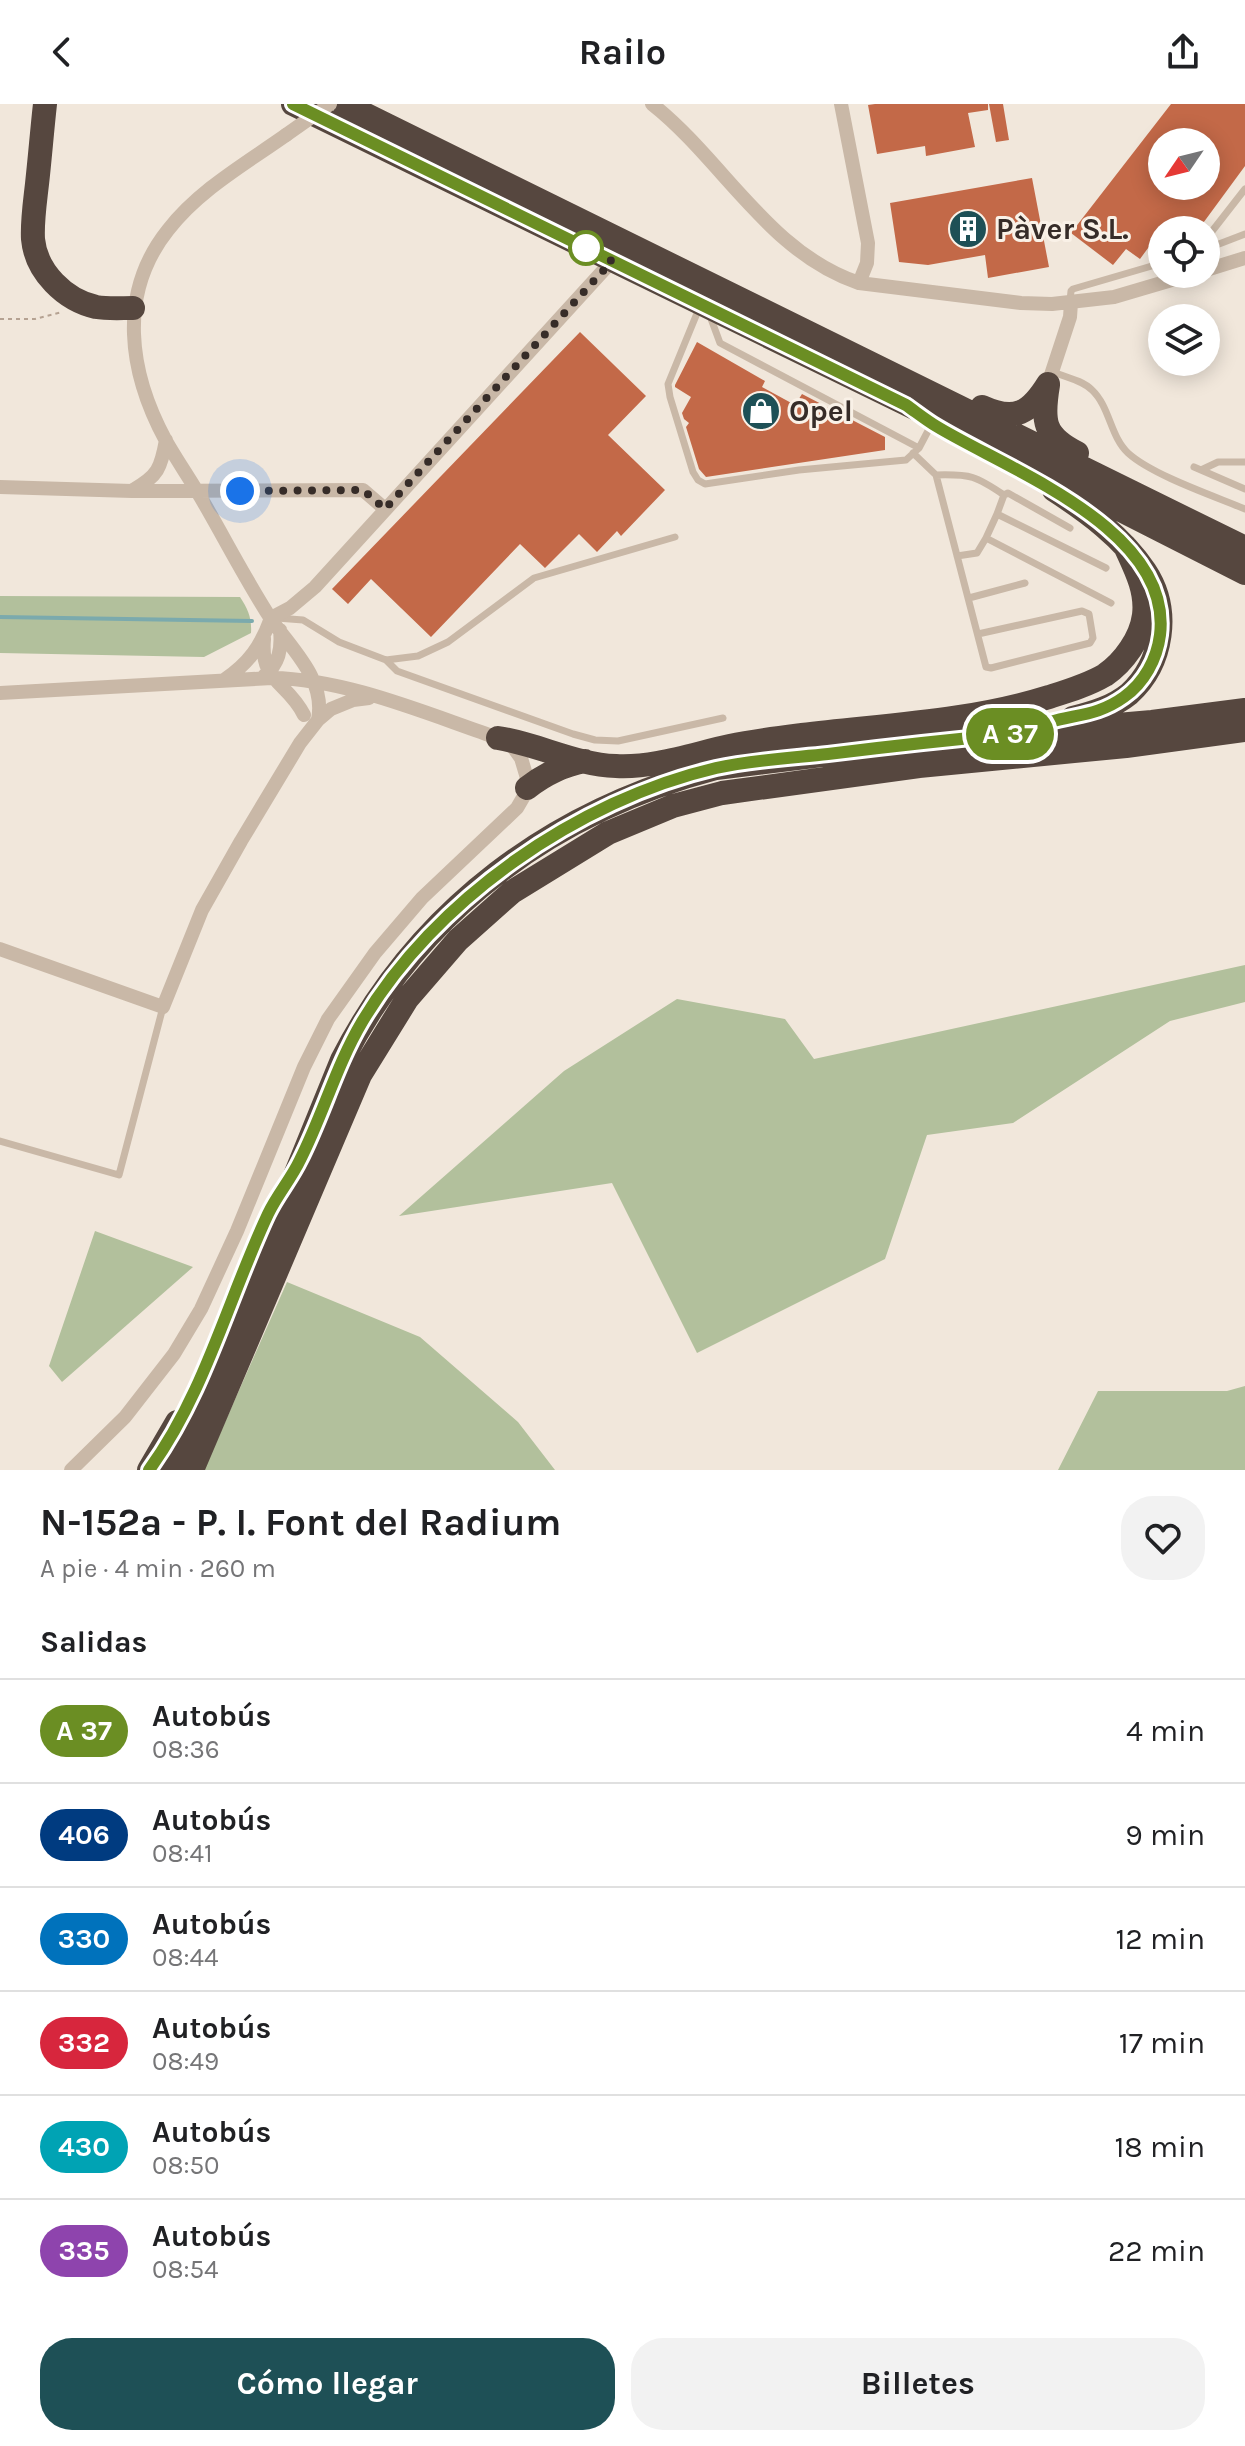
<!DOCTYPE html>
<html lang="es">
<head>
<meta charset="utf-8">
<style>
  :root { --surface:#fff; --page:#f2f2f2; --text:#202124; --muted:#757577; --line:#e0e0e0; --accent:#1e5056 }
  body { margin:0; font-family:Karla,sans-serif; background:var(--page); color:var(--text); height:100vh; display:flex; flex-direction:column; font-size:30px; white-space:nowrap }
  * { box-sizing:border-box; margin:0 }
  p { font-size:26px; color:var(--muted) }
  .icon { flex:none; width:44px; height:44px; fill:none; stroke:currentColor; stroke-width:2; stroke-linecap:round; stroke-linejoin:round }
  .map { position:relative; height:1366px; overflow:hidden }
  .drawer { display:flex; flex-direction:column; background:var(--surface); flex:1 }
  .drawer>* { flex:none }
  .badge { padding:0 16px; border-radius:26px; font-size:28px; line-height:52px }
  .needle { width:52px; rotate:235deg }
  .fabs { position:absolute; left:1148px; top:24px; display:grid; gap:16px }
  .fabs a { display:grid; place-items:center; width:72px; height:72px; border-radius:50%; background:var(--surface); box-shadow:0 4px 20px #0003; font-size:40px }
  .you { position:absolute; width:40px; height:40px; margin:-20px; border:6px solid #fff; border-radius:50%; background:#1a73e8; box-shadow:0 0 0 12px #1a73e833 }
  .map>.badge { position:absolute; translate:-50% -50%; box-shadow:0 0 0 4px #fff }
  h2 { padding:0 40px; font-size:30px; line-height:72px }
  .round { display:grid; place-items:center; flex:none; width:84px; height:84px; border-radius:32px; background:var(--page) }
  .headline { display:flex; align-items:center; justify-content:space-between; height:136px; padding:0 40px }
  h1 { font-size:38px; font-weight:700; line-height:60px }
  .button { display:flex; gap:16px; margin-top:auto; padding:16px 40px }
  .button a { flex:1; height:92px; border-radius:32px; background:var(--accent); color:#fff; font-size:32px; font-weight:700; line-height:92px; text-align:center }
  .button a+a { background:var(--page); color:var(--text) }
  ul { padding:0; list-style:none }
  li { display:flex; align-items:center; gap:24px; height:104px; padding:0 40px; border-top:2px solid var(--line) }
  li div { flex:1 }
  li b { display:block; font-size:30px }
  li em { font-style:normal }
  li .badge { min-width:88px; font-weight:700; text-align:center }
  header { display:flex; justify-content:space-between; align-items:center; height:104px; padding:0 40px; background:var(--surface); font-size:36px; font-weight:700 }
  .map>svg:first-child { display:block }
</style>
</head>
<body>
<header><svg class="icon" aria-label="back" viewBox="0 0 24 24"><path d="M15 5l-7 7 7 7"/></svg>Railo<svg class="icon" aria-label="share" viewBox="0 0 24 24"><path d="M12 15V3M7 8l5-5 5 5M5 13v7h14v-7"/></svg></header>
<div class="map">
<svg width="1245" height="1366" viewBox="0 0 1245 1366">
  <rect width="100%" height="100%" fill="#f1e7db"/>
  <path fill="#b2c09c" d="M0,492L240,493C248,505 252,514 251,529L204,553L0,549Z
    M1245,861V898L1170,917L1013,1019L927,1031L885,1155L697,1249L612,1079L399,1112L564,967L677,895L785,915L814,955Z
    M95,1127L193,1163L62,1278L49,1262Z
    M287,1178L420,1233L518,1318L555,1366H202L210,1352Z
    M1245,1282V1366H1058L1098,1287H1227Z"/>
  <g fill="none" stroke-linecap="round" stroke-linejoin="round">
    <path stroke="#7baaad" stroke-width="4" d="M0,513L252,517"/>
  </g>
  <path fill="#c36948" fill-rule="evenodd" d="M875,0H988V6L968,9L975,43L926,52L925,42L877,50L868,1Z
    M989,0H1003L1009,36L996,38Z
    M1171,0H1245V62L1198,126H1162V148L1151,140L1140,155L1126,145L1113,161L1071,129ZM1162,38H1206V82H1162Z
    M1032,74L1049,163L988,174L985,151L928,161L899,158L890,99Z
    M580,228L646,292L608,331L665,386L621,432L617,427L597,448L579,430L545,464L520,440L431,533L371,475L348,500L332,485Z
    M697,238L765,277L762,283L795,301L802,290L885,333V346L706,373L699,365L686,323L689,319L684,315L682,309L691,293L675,283V281Z"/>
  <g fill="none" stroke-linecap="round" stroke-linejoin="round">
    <path stroke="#b5a292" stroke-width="2" stroke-dasharray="4 4" stroke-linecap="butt" d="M0,215H35L62,208"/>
    <path stroke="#c9b8a7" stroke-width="7" d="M1206,135L1245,85
      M1206,145L1245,130
      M1070,197L1071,187L1073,185L1162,159
      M700,202L668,280L670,293L693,368L698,376L705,380L799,366L906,356L919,344
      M710,212L720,239L919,344L929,325L938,323
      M1053,268C1065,273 1082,276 1092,286C1110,303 1110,332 1128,349C1152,371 1214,392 1245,405
      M913,349L936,371L986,563L991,564L1090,539L1093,534L1089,510L1082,507L978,530
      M1194,363L1245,385
      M1201,366L1218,358H1245
      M936,371C971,370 976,372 1004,391
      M997,410L1004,391L1008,389L1070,424
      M986,434L997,410L1106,464
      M957,452L977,449L986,434L1111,499
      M969,494L1025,479
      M277,514L303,516L339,538L386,556L418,552L448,538L534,474L675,433
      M386,556L397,567L573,630L595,636L618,637L723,614
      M0,1037L119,1071L163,903"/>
    <path stroke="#c9b8a7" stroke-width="14" d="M652,0C723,56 769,149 859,179L1021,199L1052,200L1114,193L1192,170
      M841,0L868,139L867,159L859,179
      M286,31C245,60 199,86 168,126C117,190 129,269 166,337C178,358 192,378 204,399C226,437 247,478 271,515C292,546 326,575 318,616
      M1206,166L1245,154
      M1048,280L1070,213L1071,199
      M0,383L132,387L363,386L385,405
      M133,386C158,372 161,364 166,336
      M271,514L290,504L315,483L612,157
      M264,535C260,579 287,577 304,611
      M264,572C279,560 282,545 280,526
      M224,576C249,559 261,542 271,514
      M0,589L272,574C347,575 427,610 498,634L510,639L521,654L527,674L524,692L517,704L422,794L375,849L328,915L304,963L237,1127L201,1205L174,1250L125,1313L71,1366
      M0,845L163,903L202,806L241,737L300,639L318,616L331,605L353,596L369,594"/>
    <path stroke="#56473f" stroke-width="24" d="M45,0C42,27 40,53 37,80C35,98 32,117 33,135C36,168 65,196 96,203C108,205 121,204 133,204
      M293,0L1058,374L1245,469
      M344,0L1245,444
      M1048,281C1042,317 1043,332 1077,349
      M982,303C1015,318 1030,309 1048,280
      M1054,386C1088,408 1122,433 1145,467C1171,506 1163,559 1129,590C1113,603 1093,609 1073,614
      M498,634C538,640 576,661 616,662C654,664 693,650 730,642C753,637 778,634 802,631C884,621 969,618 1049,593C1068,587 1088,581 1105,571C1124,558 1141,534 1144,511C1147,486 1135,464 1125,442
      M527,684C545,670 563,661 585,657
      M149,1366L177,1318
      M170,1366L198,1310L342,956C420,804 553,707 716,664L945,636L1152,618L1245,606
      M192,1366L360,971L407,895L458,836L512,788L608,729L673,702L722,689L919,662L1126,642L1245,626"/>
    <path stroke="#c9b8a7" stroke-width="14" d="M286,31L330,0"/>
  </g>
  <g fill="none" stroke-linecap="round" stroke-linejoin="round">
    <g stroke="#fff" stroke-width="18">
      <path id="line" d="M149,1366C205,1289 228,1195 268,1110C277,1091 291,1075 300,1056C323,1011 336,962 362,918C434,796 578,696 716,664C752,656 790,654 828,650C892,642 957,635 1022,629C1031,625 1040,620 1050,618C1079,610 1099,611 1124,593C1144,579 1157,555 1160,531C1173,425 1008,366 936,322C926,316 916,308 906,301L293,0"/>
    </g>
    <use href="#line" stroke="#6b8e23" stroke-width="12"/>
    <path stroke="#362c28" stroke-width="8" stroke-dasharray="0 14.4" d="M240,387L363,386L385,405L612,157L586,144"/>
  </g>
  <defs>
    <g id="building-disc" transform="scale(2)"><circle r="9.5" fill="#1e5056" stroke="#f9f1e7"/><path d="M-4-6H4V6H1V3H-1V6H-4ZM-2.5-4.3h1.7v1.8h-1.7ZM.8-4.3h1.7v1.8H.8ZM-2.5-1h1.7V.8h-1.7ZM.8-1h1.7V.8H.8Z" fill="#fff"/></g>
    <g id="shop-disc" transform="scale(2)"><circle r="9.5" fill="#1e5056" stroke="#f9f1e7"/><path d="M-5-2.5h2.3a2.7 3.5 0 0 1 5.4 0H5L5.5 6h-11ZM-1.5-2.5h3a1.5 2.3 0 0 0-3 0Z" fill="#fff"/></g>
  </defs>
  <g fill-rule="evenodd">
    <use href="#building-disc" x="968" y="125"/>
    <use href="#shop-disc" x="761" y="307"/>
  </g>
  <circle fill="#fff" stroke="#6b8e23" stroke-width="4" cx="586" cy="144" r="16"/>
  <g text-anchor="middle" stroke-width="6" stroke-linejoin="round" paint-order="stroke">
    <g font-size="30" font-weight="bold" fill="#362c28" stroke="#f9f1e7" text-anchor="start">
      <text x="996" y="135">Pàver S.L.</text>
      <text x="789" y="317">Opel</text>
    </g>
  </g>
</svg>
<div class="fabs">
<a><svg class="needle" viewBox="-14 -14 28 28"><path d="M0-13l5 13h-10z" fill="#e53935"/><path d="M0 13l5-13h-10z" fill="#757577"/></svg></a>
<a><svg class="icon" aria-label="locate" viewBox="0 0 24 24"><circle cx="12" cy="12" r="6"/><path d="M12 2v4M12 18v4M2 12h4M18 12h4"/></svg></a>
<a><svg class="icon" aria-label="layers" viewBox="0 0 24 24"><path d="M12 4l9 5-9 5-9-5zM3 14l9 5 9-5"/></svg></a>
</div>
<div class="you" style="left:240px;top:387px"></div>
<b class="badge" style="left:1010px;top:630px;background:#6b8e23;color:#fff">A 37</b>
</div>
<section class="drawer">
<div class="headline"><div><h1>N-152a - P. I. Font del Radium</h1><p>A pie · 4 min · 260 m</p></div><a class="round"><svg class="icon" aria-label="heart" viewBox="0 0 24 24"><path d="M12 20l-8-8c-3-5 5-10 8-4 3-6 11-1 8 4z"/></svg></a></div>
<h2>Salidas</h2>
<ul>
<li><span class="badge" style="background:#6b8e23;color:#fff">A 37</span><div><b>Autobús</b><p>08:36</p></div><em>4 min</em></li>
<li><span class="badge" style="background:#003b80;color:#fff">406</span><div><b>Autobús</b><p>08:41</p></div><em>9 min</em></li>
<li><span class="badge" style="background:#0072bc;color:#fff">330</span><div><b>Autobús</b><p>08:44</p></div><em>12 min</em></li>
<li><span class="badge" style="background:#d7263d;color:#fff">332</span><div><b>Autobús</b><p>08:49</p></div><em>17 min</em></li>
<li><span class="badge" style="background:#00a3b4;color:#fff">430</span><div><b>Autobús</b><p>08:50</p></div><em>18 min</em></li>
<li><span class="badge" style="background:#8e44ad;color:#fff">335</span><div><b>Autobús</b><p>08:54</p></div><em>22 min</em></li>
</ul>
<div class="button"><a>Cómo llegar</a><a>Billetes</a></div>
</section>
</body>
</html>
